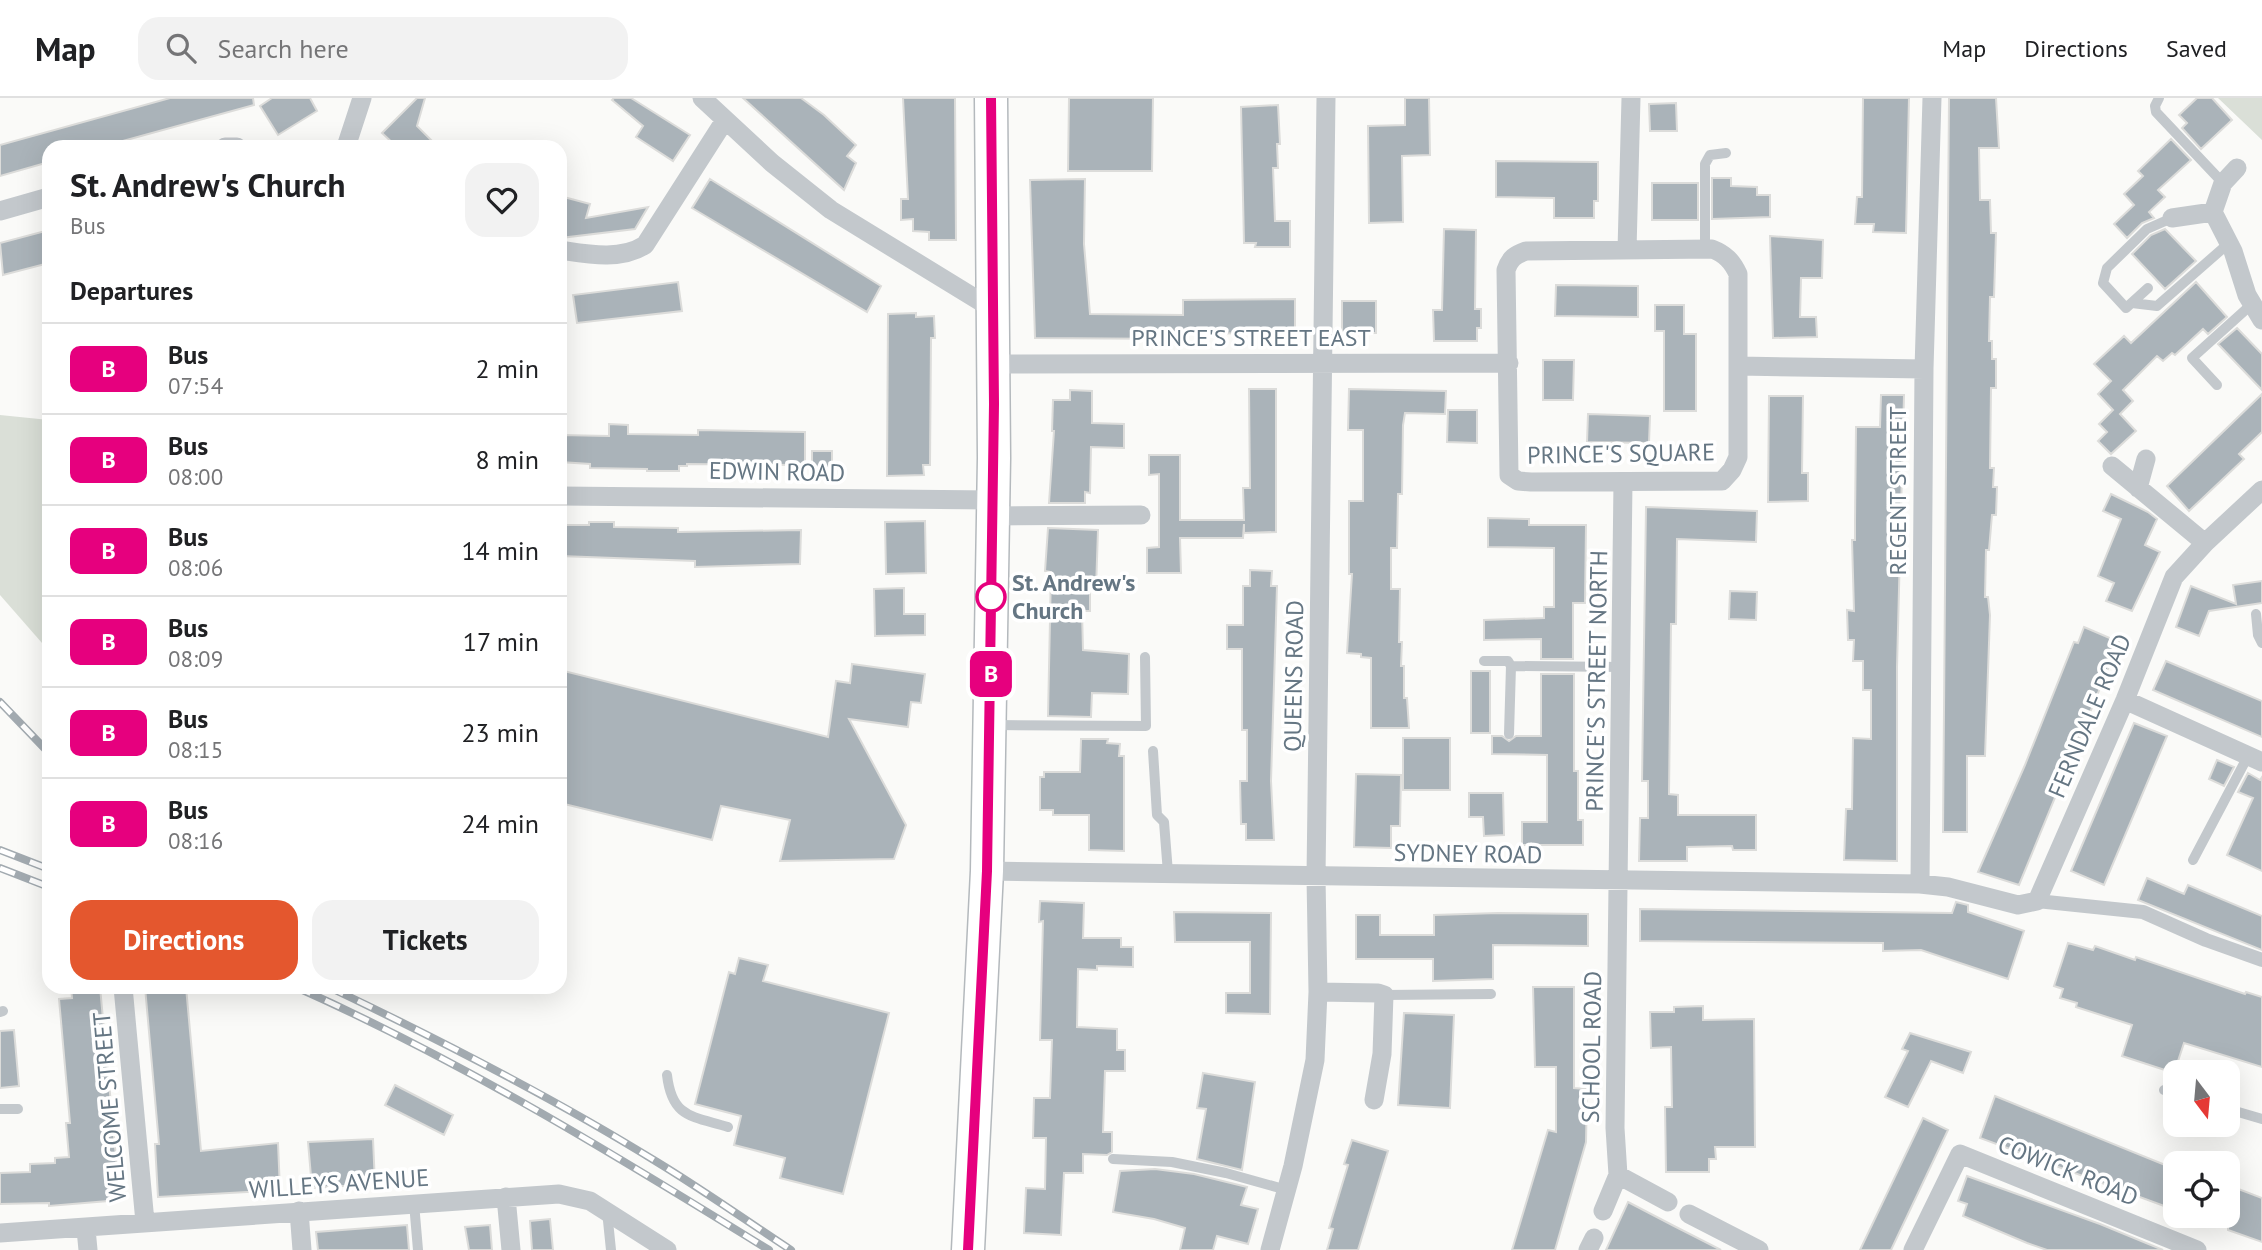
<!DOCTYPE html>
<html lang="en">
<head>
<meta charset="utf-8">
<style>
  :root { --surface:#fff; --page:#f2f2f2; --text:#202124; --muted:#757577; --line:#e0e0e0; --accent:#e4572e }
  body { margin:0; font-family:"PT Sans",sans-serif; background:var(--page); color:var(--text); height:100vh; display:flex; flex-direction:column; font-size:26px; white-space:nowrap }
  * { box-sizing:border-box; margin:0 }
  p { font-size:23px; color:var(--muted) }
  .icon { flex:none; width:38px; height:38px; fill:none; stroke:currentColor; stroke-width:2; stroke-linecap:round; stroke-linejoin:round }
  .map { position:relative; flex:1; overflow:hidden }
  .details { position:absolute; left:42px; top:42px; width:525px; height:854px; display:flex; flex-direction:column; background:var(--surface); border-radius:21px; box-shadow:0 7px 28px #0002 }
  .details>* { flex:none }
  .badge { padding:0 14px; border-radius:10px; font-size:24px; line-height:46px }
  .needle { width:46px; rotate:164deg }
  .controls { position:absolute; left:2163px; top:962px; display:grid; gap:14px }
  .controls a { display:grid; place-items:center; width:77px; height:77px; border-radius:14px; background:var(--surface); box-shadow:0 7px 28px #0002; font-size:35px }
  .map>.badge { position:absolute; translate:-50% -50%; box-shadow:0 0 0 4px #fff }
  h2 { padding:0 28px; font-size:26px; line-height:63px }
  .round { display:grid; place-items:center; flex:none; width:74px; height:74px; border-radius:21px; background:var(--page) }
  .headline { display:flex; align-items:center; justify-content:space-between; height:119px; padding:0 28px }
  h1 { font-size:33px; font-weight:700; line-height:52px }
  .primary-button { display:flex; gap:14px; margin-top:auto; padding:14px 28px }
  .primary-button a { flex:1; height:80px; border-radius:21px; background:var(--accent); color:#fff; font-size:28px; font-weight:700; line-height:80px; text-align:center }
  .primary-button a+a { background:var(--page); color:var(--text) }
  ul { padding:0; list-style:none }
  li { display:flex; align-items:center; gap:21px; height:91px; padding:0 28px; border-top:2px solid var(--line) }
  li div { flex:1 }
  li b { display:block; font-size:26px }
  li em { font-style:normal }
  li .badge { min-width:77px; font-weight:700; text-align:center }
  header { display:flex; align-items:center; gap:42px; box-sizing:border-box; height:98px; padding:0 35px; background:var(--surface); border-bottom:2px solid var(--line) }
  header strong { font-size:33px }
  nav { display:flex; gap:38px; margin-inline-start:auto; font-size:24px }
  .search { width:490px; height:63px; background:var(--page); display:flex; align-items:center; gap:18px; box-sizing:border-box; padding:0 24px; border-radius:21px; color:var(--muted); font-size:26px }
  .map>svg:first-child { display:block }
</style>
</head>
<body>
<header>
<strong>Map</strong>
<div class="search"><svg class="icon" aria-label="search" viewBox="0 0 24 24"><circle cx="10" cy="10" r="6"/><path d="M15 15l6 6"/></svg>Search here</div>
<nav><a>Map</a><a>Directions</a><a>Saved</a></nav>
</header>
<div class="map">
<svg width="2262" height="1152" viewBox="0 0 2262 1152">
  <rect width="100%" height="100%" fill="#fafaf8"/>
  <path fill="#dadfd7" d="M2218,0H2262V42Z
    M0,317L49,322V553L0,497Z"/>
  <path fill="#aab3b9" stroke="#dcdcda" stroke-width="2" d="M170,0H253L254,7L101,49H49V64L0,78V47Z
    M272,0H310L317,13L278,37L260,8Z
    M417,0H425L417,28L438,49H397L382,35Z
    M614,0H631L690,37L673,63L636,39L643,28L612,2Z
    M743,0H801L824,17L856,47L847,58L856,65L844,92Z
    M903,0H955L956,142H929V134L913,133V121L901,122V101H908Z
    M1069,0H1153L1152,73H1068Z
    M1405,0H1429L1430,57L1402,58L1403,124L1369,125L1368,28L1405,27Z
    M1863,0H1909L1906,135L1873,134L1874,126H1855L1857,99H1862Z
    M1949,0H1996L1999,50H1979L1980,102H1990L1991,135H1996L1994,199H1990L1989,243H1992V261H1996V290H1991L1990,370H1994L1993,389H1997L1996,417H1992L1989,452H1986L1985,499H1988L1990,517L1985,658H1967V734H1943Z
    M2197,0H2212L2232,22L2201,51L2182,30L2187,25L2179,17Z
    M1676,5L1677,33H1650L1649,6Z
    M1278,7L1280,46H1277L1278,70H1273L1275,123H1290V149H1255L1256,145H1244L1241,9Z
    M2171,41L2191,62L2158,92L2165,99L2149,114L2154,120L2142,125L2127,140L2114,126L2134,107L2124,96L2143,78L2138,73Z
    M1496,63L1598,64V103H1594V120H1554V100L1496,99Z
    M1712,80H1731V88L1757,89V97H1770V119L1712,121Z
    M710,81L881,188L867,214L692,110Z
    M1085,81L1084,146L1090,216L1183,217V202L1295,201V236L1181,235V241L1035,240L1030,82Z
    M1652,85H1698V122H1652Z
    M560,98L590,106L586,120L648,109L635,131L560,140V125L563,124Z
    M1444,131L1476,132L1475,211H1481V230H1477V243H1434L1433,212H1442Z
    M2165,131L2196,163L2165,191L2132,156L2151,137Z
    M49,132V165L3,177L0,145Z
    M1770,138L1823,142L1822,180H1801L1800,219H1816L1817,239L1773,240Z
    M678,184L682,213L577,225L573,197Z
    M2196,184L2227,219L2208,236L2203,231L2175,257L2172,255L2163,263L2157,258L2123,292L2133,303L2120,316L2136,333L2111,356L2098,343L2107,334L2099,326L2113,312L2098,296L2111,283L2094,266L2124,238L2131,245Z
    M1556,187L1638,188V219L1555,218Z
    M1342,203H1376V235H1342Z
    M1655,207H1684V236H1696V313H1664V233H1655Z
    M916,215V219L934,218L935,240H931L930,367H923L924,377L887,378L888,216Z
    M2237,230L2262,256V292L2218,246Z
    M1543,262H1574L1573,302H1543Z
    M1249,291H1276V434L1244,435V426L1243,440H1180L1181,475H1147V450L1159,449V376L1149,377V357H1180V422H1244L1243,390H1250Z
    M1349,291L1446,293L1445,316L1405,315L1403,327L1402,396H1398L1397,450H1391V491H1400L1399,544H1402L1401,568H1404V600H1407L1409,630H1371V560L1361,559V556L1347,555L1352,476H1349V403H1363V332H1348Z
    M1070,292L1092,293V325L1124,326V350L1091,349L1090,395L1085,394V405H1049L1054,333H1052L1053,302H1070Z
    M2262,296V334L2239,356L2244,361L2189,413L2167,388Z
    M1881,297H1904L1897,569V763L1844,762L1846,711H1852L1853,640L1871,641V592H1863V563H1853L1854,542H1848L1847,512L1854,513L1852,442H1855V423L1856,329H1880Z
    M1769,298H1803L1802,375H1808V403L1768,404Z
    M1448,312H1477V345L1447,344Z
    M1588,316L1650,318L1649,345L1587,344Z
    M609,326L628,327V336L698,337V332L805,334V367L687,366V368H679V373H647V371L590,370V366L560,364V337L609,338Z
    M812,353H832V372H812Z
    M2111,396L2148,414L2157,421L2145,447L2160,454L2132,513L2106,503L2114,485L2098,478L2121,421L2103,413Z
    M1646,409L1757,413L1756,444L1677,441L1676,526H1671L1669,696L1678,697V717H1756V752H1733L1732,748L1687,749V763H1639L1640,720H1648V683H1642Z
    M1488,420L1529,421V427H1586L1585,505H1573V561H1541V541L1484,542V522L1544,520V509H1554V450L1488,449Z
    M925,423L926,475L886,476L885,424Z
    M589,424H614V429L678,430V434L801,432L800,466L695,469V463L560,458V427H589Z
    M1048,430L1098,432L1096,491H1090V513H1082L1083,552L1129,556L1128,596L1092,595L1091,619L1048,618L1051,474L1045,473Z
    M1250,472L1272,473L1271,488H1277L1271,683L1274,742H1246V726H1241L1240,683H1247V632H1242V551H1227V527H1243V488H1250Z
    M2262,483V505L2209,513L2199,538L2176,529L2191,488L2236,506L2233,487Z
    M904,490V516H925V537L875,538L874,491Z
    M1730,493L1757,494L1756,522L1729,521Z
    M2084,529L2119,544L2019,787L1978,774L2025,667L2074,544L2078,545Z
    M2166,563L2262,603V639L2153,592Z
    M852,566L925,576L921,605L911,604L908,629L849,621L906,727L894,761L780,763L790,722L721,708L712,742L560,705V572L828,639L836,583L850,585Z
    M1471,573H1490V635H1471Z
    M1541,576H1574V673H1578V722H1583V747H1522V724H1547V657L1492,656V638H1502L1509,643L1516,638H1541Z
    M2134,625L2167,638L2104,787L2071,773Z
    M1403,640H1450V692H1403Z
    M1081,641H1108L1107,645L1120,646L1119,658H1124V753L1089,752V717H1053V712H1040V679H1044V674H1080Z
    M2217,662L2234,669L2224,688L2209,681Z
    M2248,675L2260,682L2262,679V773L2227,757L2253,700L2238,694Z
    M1356,676L1401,677L1400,728H1391V750L1354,749Z
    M1469,695H1503L1504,737L1484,738L1483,719H1469Z
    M2147,780L2184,796L2188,787L2262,818V852L2138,802Z
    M1040,803L1084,805L1083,840H1121V849H1133V869L1097,868V872L1078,871L1077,929L1117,931V952H1125V973H1105L1103,1034H1112V1054L1107,1057L1083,1056V1075H1064L1061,1137L1024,1135L1026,1090L1045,1091L1046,1040H1033L1034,1000H1050L1052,942H1040L1043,823L1039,824Z
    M1956,804L1968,807V814L2024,833L2008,881L1921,852L1883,853V845L1640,843V811L1952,815Z
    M1174,814L1271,815L1270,916L1226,915V895H1250V844H1175Z
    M1498,815L1588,816V848L1493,847V881L1433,883V861H1356V817H1380V837H1434V817Z
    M2068,845L2093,852L2095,848L2135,862L2136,859L2245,896L2246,894L2262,899V969L2184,945L2174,975L2122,958L2132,927L2076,909L2077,905L2060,900L2063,891L2054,888Z
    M739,860L768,867L763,883L889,915L843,1096L780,1080L785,1060L734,1047L741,1018L695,1006L729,874L735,876Z
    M71,889H100L120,1102L49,1108V1105L0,1106V1075L30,1074V1066L55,1065V1060L69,1059L66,1025H70L59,901L72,900Z
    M145,889H186L201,1053L278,1045L280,1092L158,1099L155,1046H159Z
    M1533,889H1574V990L1586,991L1587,994L1586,1044L1555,1152H1512L1548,1032L1556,1034V969H1535Z
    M1703,908V922L1754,921L1755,1049H1715L1716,1061H1709V1074H1666L1665,1009H1672L1671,949L1651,950L1650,914H1674V909Z
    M1404,915L1454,917L1450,1010L1398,1007Z
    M14,932L19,988L0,990V933Z
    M1910,935L1971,954L1963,975L1931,963L1908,1009L1885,999L1908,953L1902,951Z
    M1203,975L1255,984L1242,1072L1197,1061L1206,1011L1197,1010Z
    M395,987L453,1017L444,1037L385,1007Z
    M1995,998L2175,1071V1112L1980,1040Z
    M1923,1020L1948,1032L1891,1152H1860Z
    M373,1041L375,1086L312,1090L308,1044Z
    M1352,1042L1388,1053L1358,1152H1327L1333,1131L1329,1130L1348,1067L1344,1066Z
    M1155,1071L1194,1076L1247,1089L1241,1107L1258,1111L1248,1146L1217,1138L1213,1152H1180L1185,1130L1154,1121L1113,1114L1120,1073Z
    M1967,1078L2100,1126L2163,1152H2047L2027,1145L1963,1118L1967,1106L1958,1103Z
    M2228,1087L2262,1100V1144L2228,1132Z
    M1628,1104L1674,1128L1721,1152H1606Z
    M550,1121L553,1152H532L530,1123Z
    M407,1127L409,1152H318L316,1134Z
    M490,1127L492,1152H469L465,1129Z"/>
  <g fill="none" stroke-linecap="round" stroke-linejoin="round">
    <g stroke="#b4b9bd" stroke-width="35">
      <path id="trunk" d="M968,1152L987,773L994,360L991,0"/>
    </g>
    <path stroke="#c3c8cc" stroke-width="10" d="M2159,0L2155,8L2156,14L2223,85
      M1705,151V66L1710,57L1726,55
      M2148,190L2126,210L2103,185L2107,170L2147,131L2172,120
      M2132,205L2157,208L2229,145
      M2217,287L2192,260L2252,206
      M2256,516L2258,537L2262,545
      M1484,563H1508L1511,568
      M995,627L1146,628L1145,559
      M1509,636L1511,568L1621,569
      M1153,653L1157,717L1164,724L1168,775
      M2193,762L2248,658
      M1384,897L1491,896
      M0,914L3,913
      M667,977C672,1020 692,1018 728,1029
      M2164,992L2175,995
      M0,1011H18
      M2228,1011L2262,1021
      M1113,1061L1172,1064L1226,1075L1287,1092
      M414,1105L418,1152
      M607,1113L611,1152"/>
    <path stroke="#c3c8cc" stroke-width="14" d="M2037,803L2143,814L2206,842L2262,862"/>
    <path stroke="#c3c8cc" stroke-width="19" d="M702,0L772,65L831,112L991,210
      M225,49H237
      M346,49L362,0
      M2237,70L2223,85L2213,114L2233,153L2247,197L2262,222
      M0,113L49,99
      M2172,120L2213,114
      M1712,151C1725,156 1732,163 1738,176V359L1732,372L1722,383L1531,384L1518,383L1509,377L1506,172C1510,160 1515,157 1526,153Z
      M560,152C587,156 620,163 645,147L725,22
      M1627,152L1631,0
      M994,266L1509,265
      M1739,268L1924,271
      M2112,368L2205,445
      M2138,390L2146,361
      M560,398L993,402
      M993,418L1141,417
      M2125,602L2262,664
      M987,773L1920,786L1948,789L2018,807L2037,803L2125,602L2174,479L2205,445L2262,392
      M1920,786L1924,271L1932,0
      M123,889L145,1124
      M1318,894L1378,895L1384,897L1382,956L1374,1002
      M1618,1077L1668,1104
      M506,1099L511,1152
      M299,1113L302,1152
      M1603,1113L1618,1077L1615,1030L1623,384
      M1689,1116L1759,1152
      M86,1131L88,1152
      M0,1135L559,1096L590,1103L667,1152
      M1270,1152L1293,1068L1315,962L1318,894L1316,779L1326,0
      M1588,1152L1594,1140
      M1913,1152L1960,1056L2197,1152"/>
    <use href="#trunk" stroke="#fff" stroke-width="32"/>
    <g stroke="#a2aab0" stroke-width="8">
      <path id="rail" d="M0,604L49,655
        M0,752L49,771
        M0,770L49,789
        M296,889C462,963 615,1057 769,1152
        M329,889C440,942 552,999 657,1064C703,1092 747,1123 791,1152"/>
    </g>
    <use href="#rail" stroke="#fff" stroke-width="5" stroke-dasharray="16" stroke-linecap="butt"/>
  </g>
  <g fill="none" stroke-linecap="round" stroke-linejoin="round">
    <g stroke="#fff" stroke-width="16">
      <path id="line" d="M968,1152L987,773L994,306L991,0"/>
    </g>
    <use href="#line" stroke="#e6007e" stroke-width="10"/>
  </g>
  <circle fill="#fff" stroke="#e6007e" stroke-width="3.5" cx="991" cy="499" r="14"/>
  <g text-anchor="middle" stroke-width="7" stroke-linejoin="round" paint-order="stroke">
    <g font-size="24" fill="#657683" stroke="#fff">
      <text x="1251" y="248">PRINCE'S STREET EAST</text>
      <text transform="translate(1621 356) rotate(-1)" y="8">PRINCE'S SQUARE</text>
      <text transform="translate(777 374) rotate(1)" y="8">EDWIN ROAD</text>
      <text transform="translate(1898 393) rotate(-90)" y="8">REGENT STREET</text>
      <text transform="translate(1294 578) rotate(-89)" y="8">QUEENS ROAD</text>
      <text transform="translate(1597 583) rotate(-89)" y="8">PRINCE'S STREET NORTH</text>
      <text transform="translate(2090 618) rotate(-67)" y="8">FERNDALE ROAD</text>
      <text transform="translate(1468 756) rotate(1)" y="8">SYDNEY ROAD</text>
      <text transform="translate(1592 949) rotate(-89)" y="8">SCHOOL ROAD</text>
      <text transform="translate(110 1009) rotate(-95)" y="8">WELCOME STREET</text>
      <text transform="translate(2068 1073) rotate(22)" y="8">COWICK ROAD</text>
      <text transform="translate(339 1086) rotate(-4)" y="8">WILLEYS AVENUE</text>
    </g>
    <g font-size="24" font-weight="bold" fill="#657683" stroke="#fff" text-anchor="start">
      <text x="1012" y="493">St. Andrew's<tspan x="1012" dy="28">Church</tspan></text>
    </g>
  </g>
</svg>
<div class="controls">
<a><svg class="needle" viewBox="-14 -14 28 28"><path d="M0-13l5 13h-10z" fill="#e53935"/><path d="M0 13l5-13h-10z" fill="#757577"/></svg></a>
<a><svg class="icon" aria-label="locate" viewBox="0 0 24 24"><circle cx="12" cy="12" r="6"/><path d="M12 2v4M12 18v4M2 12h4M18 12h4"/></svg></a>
</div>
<b class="badge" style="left:991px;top:576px;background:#e6007e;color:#fff">B</b>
<section class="details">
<div class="headline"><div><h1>St. Andrew's Church</h1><p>Bus</p></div><a class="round"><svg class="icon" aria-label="heart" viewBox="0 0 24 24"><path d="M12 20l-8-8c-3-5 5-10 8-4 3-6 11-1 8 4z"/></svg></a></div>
<h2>Departures</h2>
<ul>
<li><span class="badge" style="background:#e6007e;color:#fff">B</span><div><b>Bus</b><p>07:54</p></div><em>2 min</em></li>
<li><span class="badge" style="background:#e6007e;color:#fff">B</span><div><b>Bus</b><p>08:00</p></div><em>8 min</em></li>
<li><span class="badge" style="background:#e6007e;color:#fff">B</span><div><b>Bus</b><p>08:06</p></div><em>14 min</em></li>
<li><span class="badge" style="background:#e6007e;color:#fff">B</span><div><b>Bus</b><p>08:09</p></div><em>17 min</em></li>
<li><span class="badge" style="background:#e6007e;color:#fff">B</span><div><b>Bus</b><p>08:15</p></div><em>23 min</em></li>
<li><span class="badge" style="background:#e6007e;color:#fff">B</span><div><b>Bus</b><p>08:16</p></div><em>24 min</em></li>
</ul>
<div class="primary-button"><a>Directions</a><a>Tickets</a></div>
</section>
</div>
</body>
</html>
